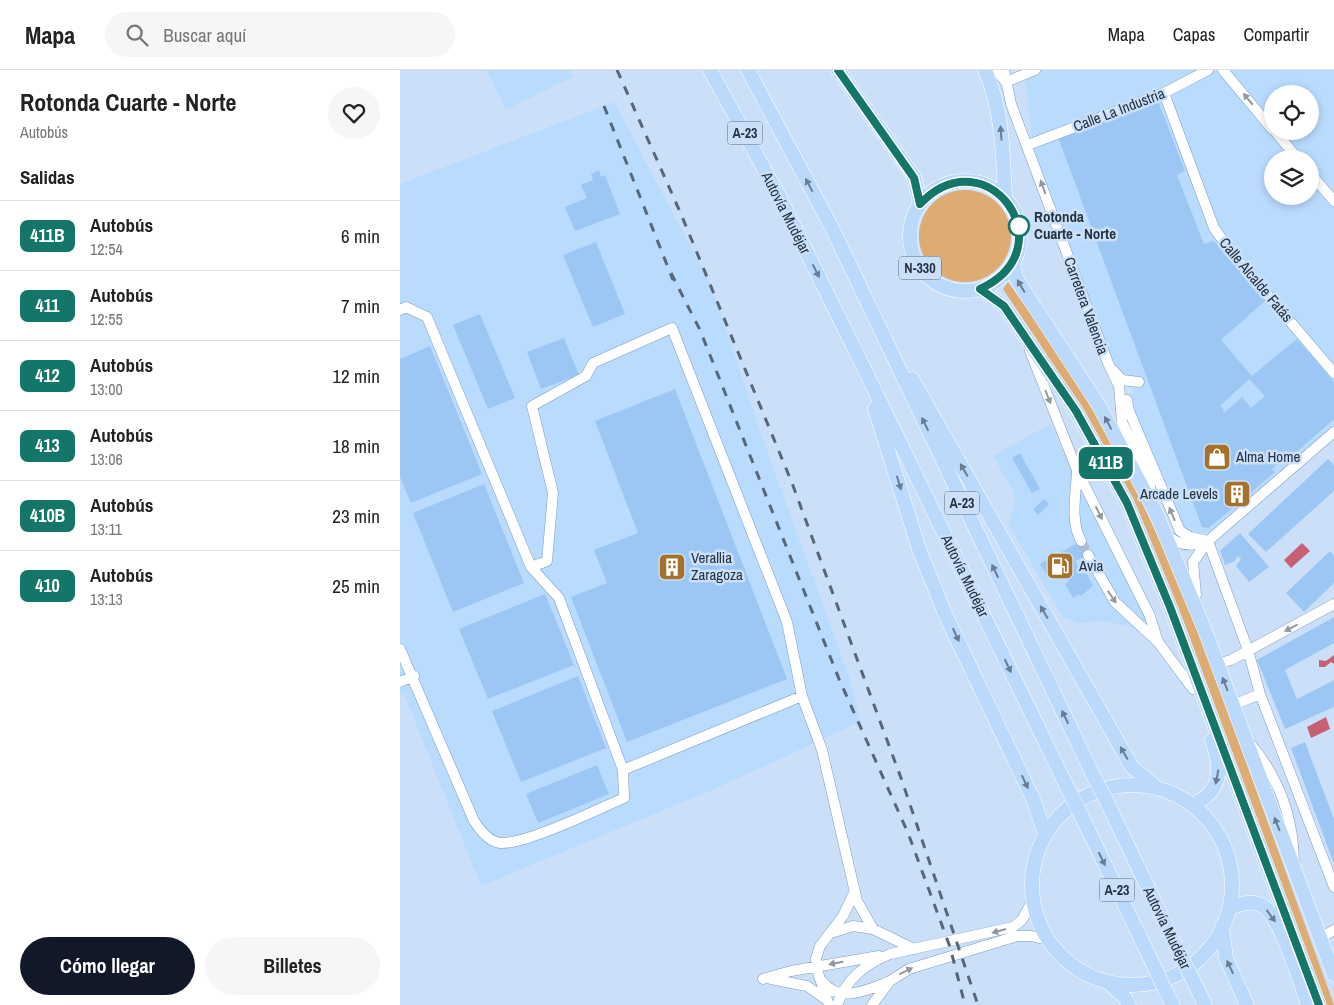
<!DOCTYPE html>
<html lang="es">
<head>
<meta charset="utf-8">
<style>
  :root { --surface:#fff; --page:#f6f6f6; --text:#222; --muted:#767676; --line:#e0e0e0; --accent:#111827 }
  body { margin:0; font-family:"Archivo Narrow",sans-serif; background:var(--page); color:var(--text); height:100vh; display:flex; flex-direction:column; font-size:19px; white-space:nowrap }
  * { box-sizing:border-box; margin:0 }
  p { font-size:16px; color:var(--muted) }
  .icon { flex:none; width:28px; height:28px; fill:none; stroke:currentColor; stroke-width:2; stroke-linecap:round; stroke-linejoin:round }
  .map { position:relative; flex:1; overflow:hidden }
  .panel { display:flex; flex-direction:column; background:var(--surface); width:400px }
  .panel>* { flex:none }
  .badge { padding:0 10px; border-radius:8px; font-size:18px; line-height:32px }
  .tools { position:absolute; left:864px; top:15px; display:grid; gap:10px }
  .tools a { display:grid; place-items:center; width:55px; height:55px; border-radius:50%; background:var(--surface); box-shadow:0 2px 8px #0003; font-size:25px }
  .map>.badge { position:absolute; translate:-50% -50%; box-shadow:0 0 0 2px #fff }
  h2 { padding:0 20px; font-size:19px; line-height:45px }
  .round { display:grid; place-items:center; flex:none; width:52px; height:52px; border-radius:26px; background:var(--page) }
  .headline { display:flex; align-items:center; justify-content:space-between; height:85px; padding:0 20px }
  h1 { font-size:24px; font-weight:800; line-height:38px }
  .action { display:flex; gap:10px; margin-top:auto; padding:10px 20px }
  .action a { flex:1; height:58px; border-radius:30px; background:var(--accent); color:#fff; font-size:20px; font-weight:800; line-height:58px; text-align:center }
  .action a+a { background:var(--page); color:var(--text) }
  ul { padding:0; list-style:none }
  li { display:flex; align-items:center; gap:15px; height:70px; padding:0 20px; border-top:1px solid var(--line) }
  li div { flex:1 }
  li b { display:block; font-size:19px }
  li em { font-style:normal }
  li .badge { min-width:55px; font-weight:700; text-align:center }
  header { display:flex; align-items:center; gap:30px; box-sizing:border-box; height:70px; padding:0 25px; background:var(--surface); border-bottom:1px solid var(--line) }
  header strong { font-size:24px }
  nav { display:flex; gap:28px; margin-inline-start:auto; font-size:18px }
  .search { width:350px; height:45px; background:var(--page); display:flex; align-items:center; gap:12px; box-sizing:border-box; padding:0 18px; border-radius:28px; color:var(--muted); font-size:19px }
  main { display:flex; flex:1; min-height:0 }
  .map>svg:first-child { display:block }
</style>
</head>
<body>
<header>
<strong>Mapa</strong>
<div class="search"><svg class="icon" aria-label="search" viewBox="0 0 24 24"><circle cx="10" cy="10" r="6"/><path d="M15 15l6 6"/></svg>Buscar aquí</div>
<nav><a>Mapa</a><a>Capas</a><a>Compartir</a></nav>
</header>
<main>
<section class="panel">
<div class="headline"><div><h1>Rotonda Cuarte - Norte</h1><p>Autobús</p></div><a class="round"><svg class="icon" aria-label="heart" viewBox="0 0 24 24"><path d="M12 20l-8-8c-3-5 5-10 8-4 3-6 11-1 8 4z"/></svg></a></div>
<h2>Salidas</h2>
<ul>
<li><span class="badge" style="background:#147668;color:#fff">411B</span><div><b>Autobús</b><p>12:54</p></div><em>6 min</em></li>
<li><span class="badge" style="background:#147668;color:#fff">411</span><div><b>Autobús</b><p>12:55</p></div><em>7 min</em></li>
<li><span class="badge" style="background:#147668;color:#fff">412</span><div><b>Autobús</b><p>13:00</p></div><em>12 min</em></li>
<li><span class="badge" style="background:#147668;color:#fff">413</span><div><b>Autobús</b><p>13:06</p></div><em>18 min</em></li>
<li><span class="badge" style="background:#147668;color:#fff">410B</span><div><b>Autobús</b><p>13:11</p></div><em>23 min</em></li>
<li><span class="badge" style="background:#147668;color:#fff">410</span><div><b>Autobús</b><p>13:13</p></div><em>25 min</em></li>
</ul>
<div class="action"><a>Cómo llegar</a><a>Billetes</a></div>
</section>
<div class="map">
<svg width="934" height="935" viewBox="0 0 934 935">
  <rect width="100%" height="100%" fill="#cbe0f8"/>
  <path fill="#b9dbfe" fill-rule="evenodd" d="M86,0H170L173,7L106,40Z
    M624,0H934V362L811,462L792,464L783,458L732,341L733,322L729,309L713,297L634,84ZM872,24H910V61H872ZM872,89H910V126H872Z
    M214,32L311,215L360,361L450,609L460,652L317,718L81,816L4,624L0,625V114Z
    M650,354L746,549L741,563L730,556L703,551L679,553L663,547L609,455L615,430L612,419L593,386Z"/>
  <path fill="#ddac72" d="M519 166a46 46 0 1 1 92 0a46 46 0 1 1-92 0Z
    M608,212L643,261L713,372L784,521L934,935H925L786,558L731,431L641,276L603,219Z"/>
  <path fill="#c66173" d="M902,473L910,481L891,498L884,490Z
    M934,585V594L931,592L925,597H919V590L926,591Z
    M926,647L930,659L911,668L907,657Z"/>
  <path fill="#9cc7f4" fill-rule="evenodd" d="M758,31L785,101L777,105L804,174L814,171L865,231L821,270L852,306L897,269L934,312V349L892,386L890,384L872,399L875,402L809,458L802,457L658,67ZM849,309L865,326L851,338L842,327L824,343L822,340H825L820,336Z
    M199,100L201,107L205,105L220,144L175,161L165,137L187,128L181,115L193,110L191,104Z
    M196,172L225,244L193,257L163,185Z
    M80,244L115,328L88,339L53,255Z
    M164,268L179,305L141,319L127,282Z
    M30,276L82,404L11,433L0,407V289Z
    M275,319L387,609L227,672L171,527L207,513L194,480L238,463L195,351Z
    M620,383L640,419L632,423L612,388Z
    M928,389L934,395V421L866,482L848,464Z
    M84,414L124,513L53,542L13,443Z
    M644,429L649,434L638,445L633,439Z
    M840,463L869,497L849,512L836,496L841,489L838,486L835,491L825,495L820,481Z
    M683,470L690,484L675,491L682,504L686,502L693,516L681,526L679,524L673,528L665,514L669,512L662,499L648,507L640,494Z
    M930,481L934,485V513L904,542L886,523Z
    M145,524L174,595L88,629L59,559Z
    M934,547V573L885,600L897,629L934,610V637L885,659L857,590Z
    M178,606L206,678L121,712L92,641Z
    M905,672L934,749V794L891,678Z
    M197,695L209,724L138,753L126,724Z"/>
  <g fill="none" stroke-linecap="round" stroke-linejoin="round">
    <path stroke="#aabdd3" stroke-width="10" stroke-dasharray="10 5" stroke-linecap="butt" d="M681,471L688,485"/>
    <g stroke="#7a9cc0" stroke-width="11">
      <path id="minor" d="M596,0L606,12L635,0
        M604,0L611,34L708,293L719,316L722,352L747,405L753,429
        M823,0L872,59
        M764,23L814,158L832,183L934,303
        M875,61L898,89
        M628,75L764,23L808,0
        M910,103L934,131
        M0,240L6,237L27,247L131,497L159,528L223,700L224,728C198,739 125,775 100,773C88,771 81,761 74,751L0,579
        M630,281L677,400L750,546L758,572
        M714,301L722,310L739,312
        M727,330L729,341L780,461L790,467L808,471
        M677,401C676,424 670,451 681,471
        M765,464C777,474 790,478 804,472
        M808,471L848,580L860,624L934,817
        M688,485L715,532L758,572L793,619
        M131,497L147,491L153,423L132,336L186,306L193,293L272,258L387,552L402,626
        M796,525L793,492L808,471L934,362
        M817,594L831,590L934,534
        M0,612L14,606
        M833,635L860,624
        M849,672C879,707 893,746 894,791
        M223,700L402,626L422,680L457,831L473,859L514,879
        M431,863L453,856L473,859
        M920,868L934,860
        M363,909L391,901L479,886
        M371,909L407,916L427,930
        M422,911C439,934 468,920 488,912
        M429,935L417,900L416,888L420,876L443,846L454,823
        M437,935C447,908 464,895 490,884L613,857L622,850L633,830
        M472,935L490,911L509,899L617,866H631L648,870"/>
    </g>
    <g stroke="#fff" stroke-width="15">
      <path id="highway" d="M310,0L379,126L457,284L668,719
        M348,0L432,158L694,707
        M438,0L514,107L520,134
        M585,0C603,41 603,85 605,129
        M510 166a55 55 0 1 1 110 0a55 55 0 1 1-110 0Z
        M613,192L615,205L621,216L698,334L756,443L804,558L934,905
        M580,219L604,236L624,265L676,341L727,433L770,537L919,935
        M512,309L732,697L757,718
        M475,339L519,479L546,546L634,731L645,764
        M632 815a100 100 0 1 1 200 0a100 100 0 1 1-200 0Z
        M707,732L779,883
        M792,735C823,721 822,699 812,670
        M681,745L754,896
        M829,838C840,835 851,829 863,836C880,846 901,914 908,935
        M822,857L826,888L847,935
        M792,908L805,935
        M708,912L725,928L729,935
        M766,922L773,935"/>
    </g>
    <use href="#minor" stroke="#fff" stroke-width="10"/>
    <use href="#highway" stroke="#bad9fb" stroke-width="14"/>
    <path stroke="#576779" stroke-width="3" stroke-dasharray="9 9" stroke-linecap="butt" d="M217,0L281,144L392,413L501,708L578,935
      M204,36L273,210
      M271,203L300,260L439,609L508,763L550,877L565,935"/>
    <g stroke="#fff" stroke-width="15" stroke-linecap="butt">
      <path id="highway-bridge" d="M694,707L707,732
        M668,719L681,745
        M779,883L792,908
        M754,896L766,922"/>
    </g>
    <use href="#highway-bridge" stroke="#bad9fb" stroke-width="14"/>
  </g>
  <defs><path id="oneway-solid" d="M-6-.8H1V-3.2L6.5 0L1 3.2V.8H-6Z" transform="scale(1.25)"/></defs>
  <g fill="#9298a0">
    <use href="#oneway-solid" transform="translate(848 29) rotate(-130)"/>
    <use href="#oneway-solid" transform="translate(643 117) rotate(-110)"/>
    <use href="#oneway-solid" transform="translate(648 327) rotate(69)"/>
    <use href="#oneway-solid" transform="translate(699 443) rotate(63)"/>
    <use href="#oneway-solid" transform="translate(772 444) rotate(-113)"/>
    <use href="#oneway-solid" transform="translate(712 527) rotate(56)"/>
    <use href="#oneway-solid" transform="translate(891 558) rotate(152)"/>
    <use href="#oneway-solid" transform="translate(599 861) rotate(165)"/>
    <use href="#oneway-solid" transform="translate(436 893) rotate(170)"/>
    <use href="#oneway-solid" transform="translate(506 901) rotate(-26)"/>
  </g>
  <g fill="#687d95">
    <use href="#oneway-solid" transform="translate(601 63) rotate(-94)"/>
    <use href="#oneway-solid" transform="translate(409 115) rotate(-118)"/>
    <use href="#oneway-solid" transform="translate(416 201) rotate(63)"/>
    <use href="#oneway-solid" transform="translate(621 216) rotate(-120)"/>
    <use href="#oneway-solid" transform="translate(708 353) rotate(-118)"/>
    <use href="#oneway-solid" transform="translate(525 354) rotate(-116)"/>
    <use href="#oneway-solid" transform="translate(564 400) rotate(-120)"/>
    <use href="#oneway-solid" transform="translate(499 413) rotate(73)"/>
    <use href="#oneway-solid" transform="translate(595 501) rotate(-116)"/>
    <use href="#oneway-solid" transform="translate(644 542) rotate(-120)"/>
    <use href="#oneway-solid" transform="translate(556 565) rotate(65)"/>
    <use href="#oneway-solid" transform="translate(608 596) rotate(64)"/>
    <use href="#oneway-solid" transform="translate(825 614) rotate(-111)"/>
    <use href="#oneway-solid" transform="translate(665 647) rotate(-116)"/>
    <use href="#oneway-solid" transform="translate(724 683) rotate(-120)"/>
    <use href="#oneway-solid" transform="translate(817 707) rotate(101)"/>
    <use href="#oneway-solid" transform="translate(625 712) rotate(65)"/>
    <use href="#oneway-solid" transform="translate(877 754) rotate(-111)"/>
    <use href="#oneway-solid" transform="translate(702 789) rotate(64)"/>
    <use href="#oneway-solid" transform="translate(871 846) rotate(54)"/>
    <use href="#oneway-solid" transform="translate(830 897) rotate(-115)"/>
  </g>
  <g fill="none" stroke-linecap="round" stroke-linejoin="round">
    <g stroke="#fff" stroke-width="11">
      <path id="line" d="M438,0L514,108L520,134C587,64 669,178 580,219L604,236L634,280L676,341L727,433L770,537L919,935"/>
    </g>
    <use href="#line" stroke="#147668" stroke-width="8"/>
  </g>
  <defs>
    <g id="shop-square" transform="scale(1.4375)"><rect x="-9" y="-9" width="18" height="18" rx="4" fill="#a6712a" stroke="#cbe0f8"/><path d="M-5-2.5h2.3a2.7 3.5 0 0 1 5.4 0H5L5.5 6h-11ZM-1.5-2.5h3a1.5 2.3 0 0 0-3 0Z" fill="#fff"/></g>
    <g id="building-square" transform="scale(1.4375)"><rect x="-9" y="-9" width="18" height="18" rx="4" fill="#a6712a" stroke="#cbe0f8"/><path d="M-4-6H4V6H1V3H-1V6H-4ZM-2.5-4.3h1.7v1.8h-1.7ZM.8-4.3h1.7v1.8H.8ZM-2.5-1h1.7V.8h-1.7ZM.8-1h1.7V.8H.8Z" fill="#fff"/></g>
    <g id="fuel-square" transform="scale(1.4375)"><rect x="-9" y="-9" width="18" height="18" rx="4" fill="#a6712a" stroke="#cbe0f8"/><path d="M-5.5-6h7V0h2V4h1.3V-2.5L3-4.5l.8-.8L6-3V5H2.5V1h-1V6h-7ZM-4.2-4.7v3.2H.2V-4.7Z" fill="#fff"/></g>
  </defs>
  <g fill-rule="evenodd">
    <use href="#shop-square" x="817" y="387"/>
    <use href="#building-square" x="837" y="424"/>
    <use href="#fuel-square" x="660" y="496"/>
    <use href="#building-square" x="272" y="497"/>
  </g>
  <circle fill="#fff" stroke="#147668" stroke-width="2.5" cx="619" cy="156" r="10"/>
  <g text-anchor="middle" stroke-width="5" stroke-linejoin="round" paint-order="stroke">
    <g fill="#cbe0f8" stroke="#566678" stroke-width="1">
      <rect x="327.5" y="51.5" width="35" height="23" rx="4"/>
      <rect x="499" y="186.5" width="42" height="23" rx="4"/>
      <rect x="544.5" y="421.5" width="35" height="23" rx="4"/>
      <rect x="699.5" y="808.5" width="35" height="23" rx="4"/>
    </g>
    <g font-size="14" font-weight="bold" fill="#243241">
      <text x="345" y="68">A-23</text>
      <text x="520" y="203">N-330</text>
      <text x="562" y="438">A-23</text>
      <text x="717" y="825">A-23</text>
    </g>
    <g font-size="15" fill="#243241" stroke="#cbe0f8">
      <text transform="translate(719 40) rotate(-21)" y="5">Calle La Industria</text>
      <text transform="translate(386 143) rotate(63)" y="5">Autovía Mudéjar</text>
      <text transform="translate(856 210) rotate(50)" y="5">Calle Alcalde Fatás</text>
      <text transform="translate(686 236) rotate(70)" y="5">Carretera Valencia</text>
      <text transform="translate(565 506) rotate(64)" y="5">Autovía Mudéjar</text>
      <text transform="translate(767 858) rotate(64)" y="5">Autovía Mudéjar</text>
    </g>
    <g font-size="15" font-weight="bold" fill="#243241" stroke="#cbe0f8" text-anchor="start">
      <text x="634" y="152">Rotonda<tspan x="634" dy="17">Cuarte - Norte</tspan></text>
    </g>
    <g font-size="15" fill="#243241" stroke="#cbe0f8" text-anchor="start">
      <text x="836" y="392">Alma Home</text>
      <text x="818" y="429" text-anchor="end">Arcade Levels</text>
      <text x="291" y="493">Verallia<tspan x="291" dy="17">Zaragoza</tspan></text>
      <text x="679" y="501">Avia</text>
    </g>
  </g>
</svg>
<div class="tools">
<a><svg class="icon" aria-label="locate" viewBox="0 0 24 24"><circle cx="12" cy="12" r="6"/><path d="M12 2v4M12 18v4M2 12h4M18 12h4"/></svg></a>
<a><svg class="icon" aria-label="layers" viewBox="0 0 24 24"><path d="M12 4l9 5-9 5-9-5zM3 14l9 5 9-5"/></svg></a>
</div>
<b class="badge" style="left:706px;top:393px;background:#147668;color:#fff">411B</b>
</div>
</main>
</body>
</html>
